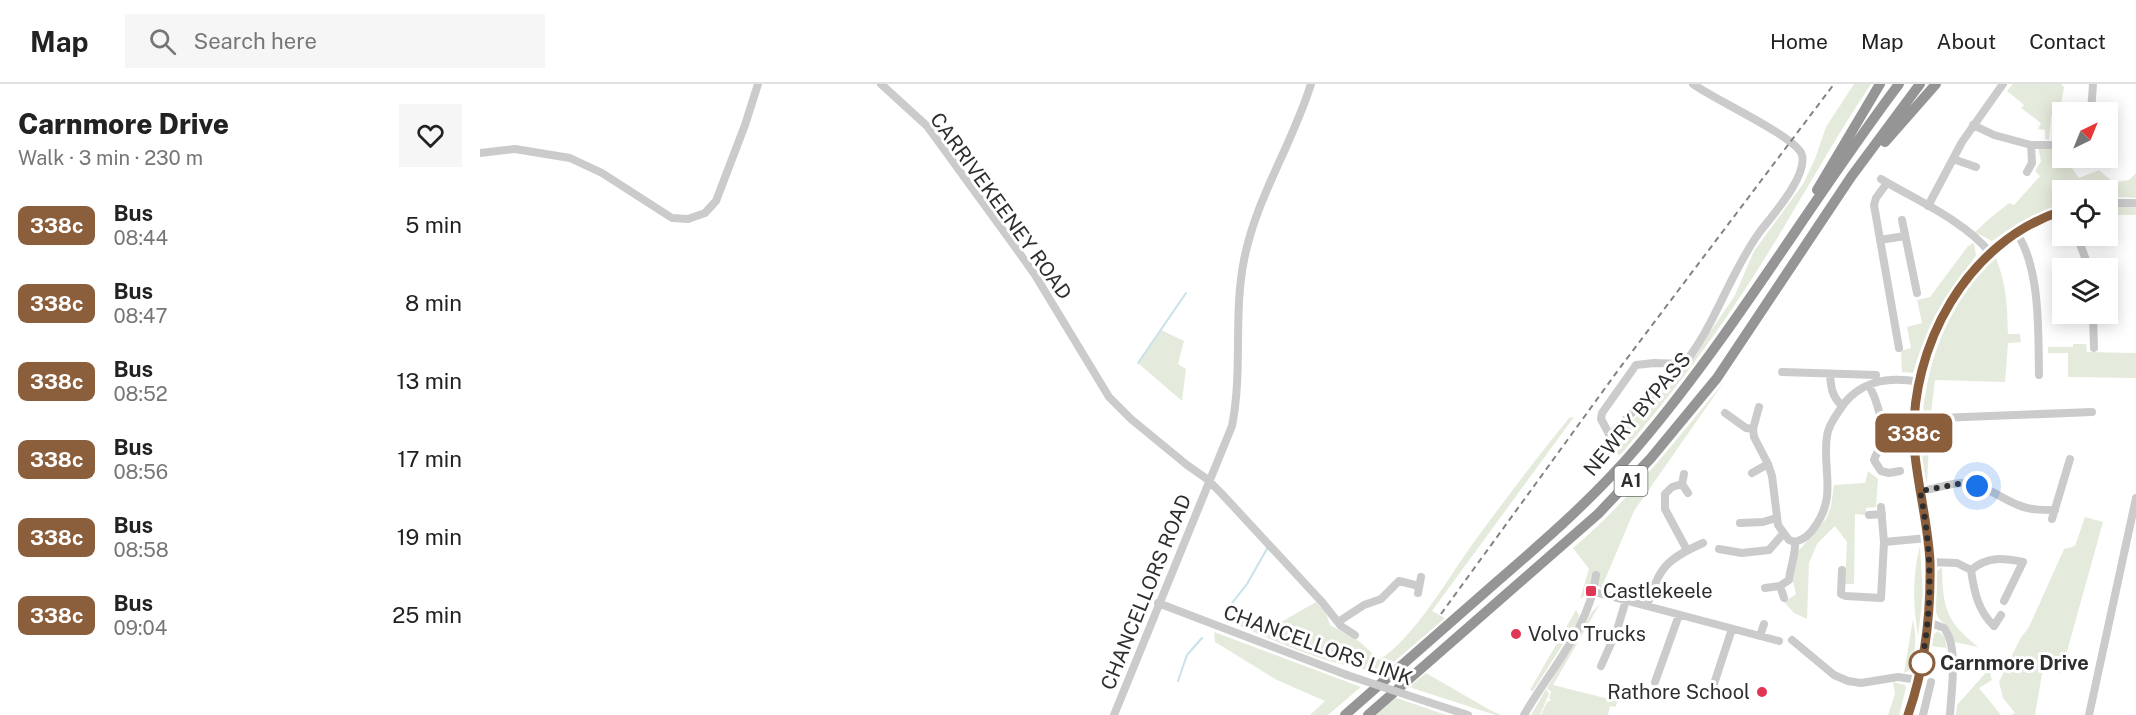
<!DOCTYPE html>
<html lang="en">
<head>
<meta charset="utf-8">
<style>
  :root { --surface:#fff; --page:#f6f6f6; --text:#222; --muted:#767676; --line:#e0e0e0 }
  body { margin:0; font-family:"Public Sans",sans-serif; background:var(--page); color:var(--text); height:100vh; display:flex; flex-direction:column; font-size:22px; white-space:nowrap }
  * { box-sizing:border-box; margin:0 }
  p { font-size:20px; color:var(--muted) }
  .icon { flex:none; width:33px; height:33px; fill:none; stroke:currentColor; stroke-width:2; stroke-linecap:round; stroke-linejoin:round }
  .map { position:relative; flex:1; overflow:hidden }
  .side { display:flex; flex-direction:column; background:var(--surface); width:480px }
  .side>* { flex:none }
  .badge { padding:0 12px; border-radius:9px; font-size:21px; line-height:39px }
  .needle { width:39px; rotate:43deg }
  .fabs { position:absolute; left:1572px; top:18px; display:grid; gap:12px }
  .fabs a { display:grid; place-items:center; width:66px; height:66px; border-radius:0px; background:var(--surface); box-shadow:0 3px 15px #0003; font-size:30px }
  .you { position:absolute; width:30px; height:30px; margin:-15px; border:4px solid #fff; border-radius:50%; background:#1a73e8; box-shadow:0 0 0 9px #1a73e833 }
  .map>.badge { position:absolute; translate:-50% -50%; box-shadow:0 0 0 3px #fff }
  .round { display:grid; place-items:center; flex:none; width:63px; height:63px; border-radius:0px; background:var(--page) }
  .head { display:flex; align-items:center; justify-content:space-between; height:102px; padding:0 18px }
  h1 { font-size:28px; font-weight:800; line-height:45px }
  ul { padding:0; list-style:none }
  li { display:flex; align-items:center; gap:18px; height:78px; padding:0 18px }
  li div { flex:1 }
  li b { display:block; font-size:22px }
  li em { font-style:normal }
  li .badge { min-width:66px; font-weight:700; text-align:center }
  header { display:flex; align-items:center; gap:36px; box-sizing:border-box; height:84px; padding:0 30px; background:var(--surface); border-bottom:2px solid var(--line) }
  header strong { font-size:28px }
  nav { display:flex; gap:33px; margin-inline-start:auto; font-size:21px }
  .search { width:420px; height:54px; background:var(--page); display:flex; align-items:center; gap:15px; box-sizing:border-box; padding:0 21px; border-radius:0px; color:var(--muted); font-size:22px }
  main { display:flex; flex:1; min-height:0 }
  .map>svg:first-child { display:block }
</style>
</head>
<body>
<header>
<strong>Map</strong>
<div class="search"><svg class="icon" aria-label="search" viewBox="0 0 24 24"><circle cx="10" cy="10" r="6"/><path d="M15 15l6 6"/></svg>Search here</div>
<nav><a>Home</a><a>Map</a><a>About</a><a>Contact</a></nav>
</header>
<main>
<section class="side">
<div class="head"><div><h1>Carnmore Drive</h1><p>Walk · 3 min · 230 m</p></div><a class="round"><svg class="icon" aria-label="heart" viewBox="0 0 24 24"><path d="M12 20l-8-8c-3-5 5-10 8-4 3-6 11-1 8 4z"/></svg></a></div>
<ul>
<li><span class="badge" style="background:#8b5e3c;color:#fff">338c</span><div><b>Bus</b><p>08:44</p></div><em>5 min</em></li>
<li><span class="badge" style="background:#8b5e3c;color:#fff">338c</span><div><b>Bus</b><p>08:47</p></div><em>8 min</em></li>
<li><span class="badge" style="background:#8b5e3c;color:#fff">338c</span><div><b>Bus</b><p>08:52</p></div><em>13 min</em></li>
<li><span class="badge" style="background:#8b5e3c;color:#fff">338c</span><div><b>Bus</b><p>08:56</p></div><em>17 min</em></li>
<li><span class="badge" style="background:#8b5e3c;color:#fff">338c</span><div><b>Bus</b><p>08:58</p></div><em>19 min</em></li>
<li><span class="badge" style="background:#8b5e3c;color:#fff">338c</span><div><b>Bus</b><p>09:04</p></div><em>25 min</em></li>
</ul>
</section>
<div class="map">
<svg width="1656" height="631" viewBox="0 0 1656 631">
  <rect width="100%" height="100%" fill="#fff"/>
  <path fill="#e5ebdc" d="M1374,0H1391C1345,69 1306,144 1260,213C1224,268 1184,319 1142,369L1139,371L1136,369L1142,361L1144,344L1196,297L1243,229L1255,211L1274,167L1323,100L1335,75L1346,43Z
    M1533,0H1581L1584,3L1579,32H1571L1569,56L1565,55V46L1558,45L1561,39L1541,24L1544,21L1527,7Z
    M1558,63H1579L1582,69V74H1585L1599,94L1619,86L1633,98L1649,96L1656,89V114L1628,112V106H1582V121L1540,138L1512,157L1495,148L1509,135L1529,119L1534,121L1560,92L1555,87L1561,77Z
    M1628,122H1656V131H1628Z
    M1494,159L1496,172C1466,211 1447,241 1433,289L1422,288L1421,267L1431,264L1427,243L1442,239L1437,216L1450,213L1488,162Z
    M1516,174C1527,203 1527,220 1528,250H1540L1541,258L1528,259L1525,298L1455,296L1451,330H1444C1442,323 1445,315 1446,307C1454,258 1478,208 1516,174Z
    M681,246L704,257L698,280L706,285L702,317L658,279Z
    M1593,260H1606L1607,268L1656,269V294L1588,293V269H1568V263H1593Z
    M1244,298L1154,427L1121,505L1118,501L1119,490L1114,487L1109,509L1100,515L1109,485L1093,464C1150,416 1196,356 1244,298Z
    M1094,333L952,527L965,534L902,588C848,582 795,557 746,536L754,529L777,536L803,537L836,518L846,529L850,541L879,557L899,576C933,555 967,496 991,462C1023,418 1055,376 1089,334Z
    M1450,340L1447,400L1442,381L1441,343L1443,341Z
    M1388,387L1398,395L1396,423L1386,424V431L1375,430L1374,500H1365L1367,458L1355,442L1337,460L1329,479L1327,535L1314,529L1304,518L1316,510L1311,490L1314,472L1346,435L1351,422L1354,401L1385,399Z
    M1605,433L1623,438L1581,589L1563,584L1555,631H1531L1535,629L1523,614L1519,598L1540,555L1549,543L1584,465L1595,462Z
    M1440,462L1443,511L1438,552C1433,523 1432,491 1440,462Z
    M1444,462C1447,485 1448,573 1432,589L1443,537L1445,503Z
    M1462,483C1463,524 1465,536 1498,563L1474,558C1471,537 1462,543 1457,531C1453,521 1457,499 1457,487Z
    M1120,520L1073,601L1133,616L1134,615L1138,617L1135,623L1130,622L1128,631H1061L1067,618L1071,616L1069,614L1071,608L1067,604L1112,528Z
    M1096,526L1099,531L1097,538L1053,607L1050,606Z
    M1433,535C1437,557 1436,565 1430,586L1424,589Z
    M1458,547L1465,553L1469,582L1466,564L1452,562L1454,550Z
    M734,548L881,603L848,631H830L845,617L797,596L735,558Z
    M1509,585L1512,596L1499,604L1521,631H1476L1477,621Z
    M946,589L1010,626L1021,631H1015L929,603Z
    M1413,598L1425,601L1426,604L1419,631H1408L1415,610Z
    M1066,605L1069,610L1060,631H1051Z
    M914,613L966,631H894Z"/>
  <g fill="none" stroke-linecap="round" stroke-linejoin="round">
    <path stroke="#c8e1ea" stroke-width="2" d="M658,279L706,209
      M745,528L767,500L788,463
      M698,597L707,571L722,554"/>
    <path stroke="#cbcbcb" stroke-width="8" d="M401,0L447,42L538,167L555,191L629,313L651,335L707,381L727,395L741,409L842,518L861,542L875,551
      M1611,28L1613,0
      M1493,41L1514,51L1551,61H1582
      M0,69L35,65L90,74L122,89L192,134L208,135L225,129L236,117L265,41L278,0
      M1628,72L1629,73
      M1473,75L1496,83
      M1547,88L1552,79L1551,61
      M1401,95C1434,115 1487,138 1510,169
      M1407,99L1396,114L1394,121L1419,264
      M1628,119H1656
      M1448,122L1482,58L1523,0
      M1422,136L1437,209
      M1536,148C1561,184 1558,249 1559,291
      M1597,152L1609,184
      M1400,156L1425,152
      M1613,230L1614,264
      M1302,288L1396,291
      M1350,291C1351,304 1352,312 1362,322
      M1389,301C1397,317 1404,339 1401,358C1400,365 1396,370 1394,376L1401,387L1409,389L1420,387
      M1279,323L1273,345L1274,353L1288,380L1292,392L1298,441L1309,456L1315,458C1324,456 1331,449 1336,441C1357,411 1342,384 1347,352C1348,343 1354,334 1359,327C1377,297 1408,292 1439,298
      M1245,329L1266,344L1273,345
      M1435,335L1612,328
      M1129,351C1140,342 1148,332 1158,323C1172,310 1187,300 1199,286C1234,246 1248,192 1279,149C1291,133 1328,92 1322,71C1317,53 1233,15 1213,0
      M1135,361L1121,335L1122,329L1156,281L1174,279L1204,280
      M1272,389L1288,380
      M1204,390L1202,400L1208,409
      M1202,400L1192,403L1185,410V425L1207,466
      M1440,407C1456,405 1471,398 1486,399C1505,401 1521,414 1538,421C1549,426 1562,426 1575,426
      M1401,423L1404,458
      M1389,431L1402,430
      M1572,435L1590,375
      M1260,439L1283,438L1296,434
      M1239,465L1262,469L1289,466L1303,450
      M1450,478L1477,479L1491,486C1508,472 1523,474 1543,478L1524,517
      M1362,486L1361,510L1366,512L1401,514L1404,458L1448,454
      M1491,486C1494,507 1498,527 1514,542L1521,531
      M1300,502L1304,514
      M1285,504L1300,502L1309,496C1310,483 1316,471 1315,458
      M1114,508L1299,557
      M938,509L941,493
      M678,519L867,591
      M1167,522C1180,483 1185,476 1223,459
      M858,538L884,521L901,515L919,497L939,502
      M1448,538L1464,544C1479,562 1471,608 1470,631
      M1280,552L1284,540
      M1312,556L1354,591L1368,597L1381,599L1418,593L1438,596
      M1121,582L1137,546L1146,516
      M1175,598L1199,531
      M1232,606L1252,545
      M948,618L988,631
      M634,631L752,342C763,287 753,231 764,176C776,114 812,61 831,0
      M1044,631C1070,586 1110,543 1116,491
      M1428,631C1445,582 1452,530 1450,478C1448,438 1437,400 1434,361C1429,263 1487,157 1582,127
      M1443,631L1451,598
      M1609,631L1656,414"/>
    <path stroke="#959595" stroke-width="10" d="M1405,58L1456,0
      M1337,106L1400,0
      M865,631C914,588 963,545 1012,502C1063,458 1115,413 1159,361C1255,248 1330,118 1419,0
      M888,631L1118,430L1171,374L1237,294L1371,93L1440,0"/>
    <path stroke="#838383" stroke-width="2" stroke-dasharray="6 4.5" stroke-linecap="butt" d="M961,530L1139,285L1354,0"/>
    <path stroke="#cbcbcb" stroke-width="8" d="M867,591L948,618"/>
  </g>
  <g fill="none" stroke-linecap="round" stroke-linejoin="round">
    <g stroke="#fff" stroke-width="14">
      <path id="line" d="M1428,631C1445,582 1451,530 1450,478C1448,438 1437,400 1434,361C1429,263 1487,157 1582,127"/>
    </g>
    <use href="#line" stroke="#8b5e3c" stroke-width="9"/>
    <path stroke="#2e2e2e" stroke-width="6" stroke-dasharray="0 10.8" d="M1442,579L1441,581C1453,523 1452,465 1440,407L1483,399L1497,402"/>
  </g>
  <g fill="#e03554" stroke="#fff" stroke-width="2">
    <rect x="1105" y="501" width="12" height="12" rx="3"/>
    <circle cx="1036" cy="550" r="6"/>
    <circle cx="1282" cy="608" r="6"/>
  </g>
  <circle fill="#fff" stroke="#8b5e3c" stroke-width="3" cx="1442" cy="579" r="12"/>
  <g text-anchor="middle" stroke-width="6" stroke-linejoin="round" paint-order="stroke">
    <rect fill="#fff" stroke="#6d6d6d" stroke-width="1.5" x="1134.5" y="382" width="33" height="30" rx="4.5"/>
    <g font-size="18" font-weight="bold" fill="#2e2e2e">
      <text x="1151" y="403">A1</text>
    </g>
    <g font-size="20" fill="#2e2e2e" stroke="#fff">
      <text transform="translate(521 122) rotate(54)" y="7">CARRIVEKEENEY ROAD</text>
      <text transform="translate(1157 330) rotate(-50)" y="7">NEWRY BYPASS</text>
      <text transform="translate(666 508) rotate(-68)" y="7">CHANCELLORS ROAD</text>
      <text transform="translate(838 561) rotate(20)" y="7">CHANCELLORS LINK</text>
    </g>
    <g font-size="20" fill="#2e2e2e" stroke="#fff" text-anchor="start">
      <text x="1123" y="514">Castlekeele</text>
      <text x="1048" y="557">Volvo Trucks</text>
      <text x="1270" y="615" text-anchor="end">Rathore School</text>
    </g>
    <g font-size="20" font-weight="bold" fill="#2e2e2e" stroke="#fff" text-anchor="start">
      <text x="1460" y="586">Carnmore Drive</text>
    </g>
  </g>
</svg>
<div class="fabs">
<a><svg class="needle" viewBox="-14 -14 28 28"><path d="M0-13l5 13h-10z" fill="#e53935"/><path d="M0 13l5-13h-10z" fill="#767676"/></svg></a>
<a><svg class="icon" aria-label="locate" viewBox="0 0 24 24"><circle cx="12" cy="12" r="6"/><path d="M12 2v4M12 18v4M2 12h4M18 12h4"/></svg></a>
<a><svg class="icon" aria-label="layers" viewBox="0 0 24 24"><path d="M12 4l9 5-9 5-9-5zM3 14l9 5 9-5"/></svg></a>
</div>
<div class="you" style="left:1497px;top:402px"></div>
<b class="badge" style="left:1434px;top:349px;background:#8b5e3c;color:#fff">338c</b>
</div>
</main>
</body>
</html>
